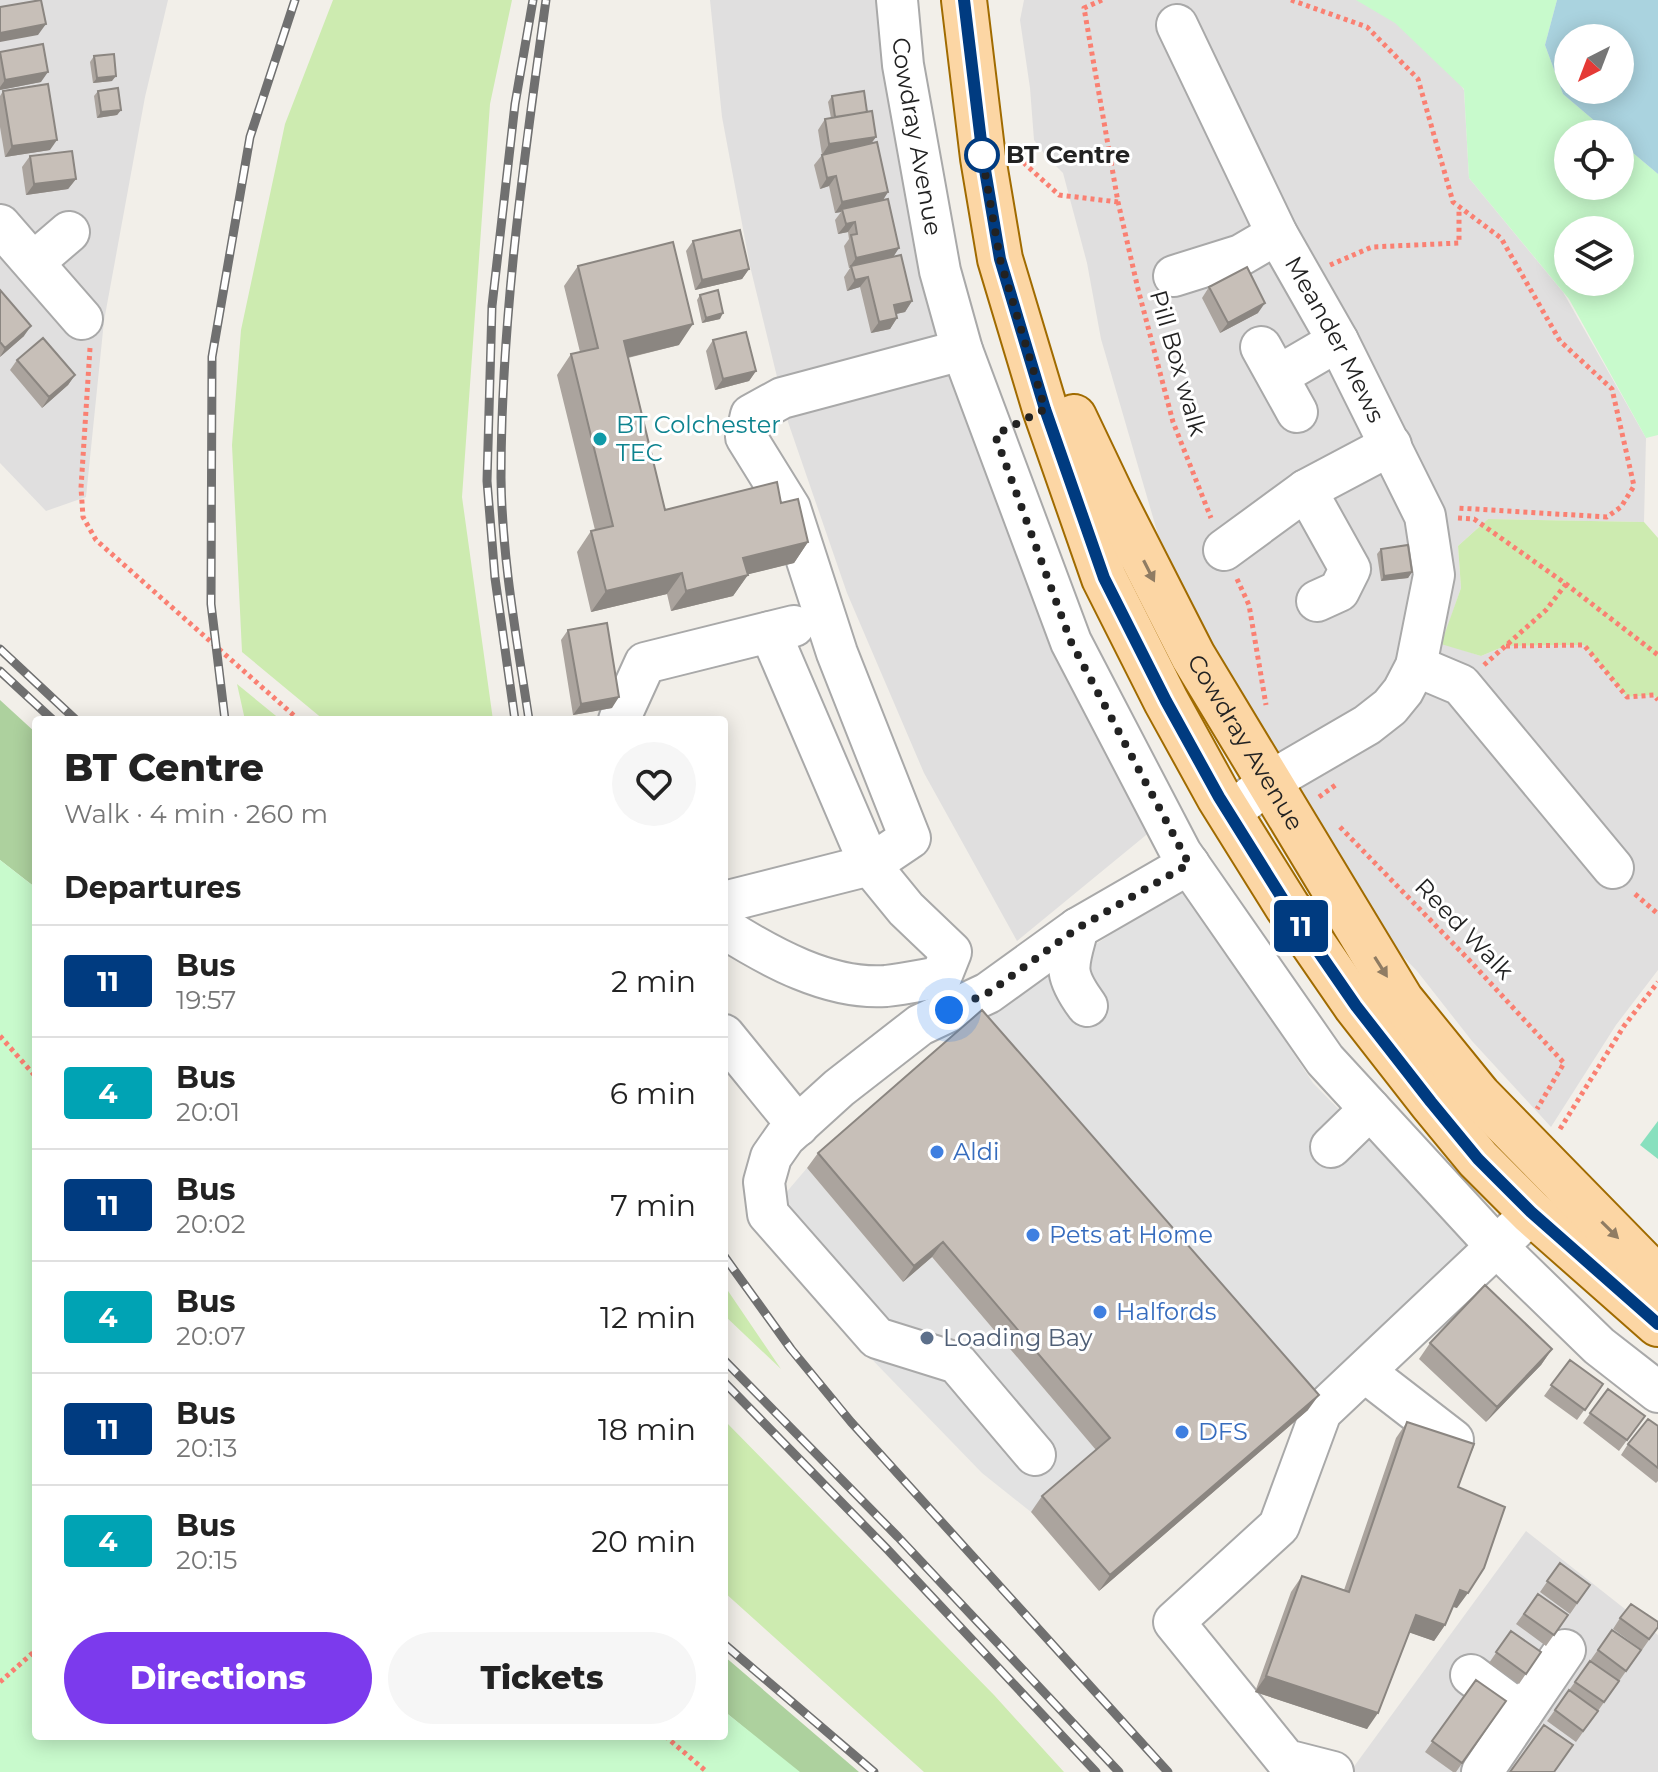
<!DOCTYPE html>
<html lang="en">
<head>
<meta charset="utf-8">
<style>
  :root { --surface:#fff; --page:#f6f6f6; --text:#222; --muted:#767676; --line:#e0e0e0; --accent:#7c3aed }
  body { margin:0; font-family:Montserrat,sans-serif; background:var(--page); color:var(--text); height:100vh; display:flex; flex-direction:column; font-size:30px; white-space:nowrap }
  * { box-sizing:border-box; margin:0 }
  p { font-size:26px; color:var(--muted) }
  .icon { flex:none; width:44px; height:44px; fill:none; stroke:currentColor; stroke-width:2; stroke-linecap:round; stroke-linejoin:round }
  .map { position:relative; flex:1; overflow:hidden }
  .sheet { position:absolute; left:32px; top:716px; width:696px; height:1024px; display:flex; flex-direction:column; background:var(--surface); border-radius:8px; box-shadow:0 4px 20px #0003 }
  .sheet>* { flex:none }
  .badge { padding:0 16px; border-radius:6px; font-size:28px; line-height:52px }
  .needle { width:52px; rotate:222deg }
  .controls { position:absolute; left:1554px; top:24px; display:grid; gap:16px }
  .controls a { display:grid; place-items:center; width:80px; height:80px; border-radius:50%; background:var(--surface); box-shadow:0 4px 20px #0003; font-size:40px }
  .you { position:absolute; width:40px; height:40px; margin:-20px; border:6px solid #fff; border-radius:50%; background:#1a73e8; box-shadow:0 0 0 12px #1a73e833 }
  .map>.badge { position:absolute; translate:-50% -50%; box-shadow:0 0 0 4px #fff }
  h2 { padding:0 32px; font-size:30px; line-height:72px }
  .round { display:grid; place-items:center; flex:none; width:84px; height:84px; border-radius:42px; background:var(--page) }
  .overview { display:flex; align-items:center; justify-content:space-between; height:136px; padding:0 32px }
  h1 { font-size:38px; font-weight:800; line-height:60px }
  .primary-button { display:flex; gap:16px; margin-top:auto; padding:16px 32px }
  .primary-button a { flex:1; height:92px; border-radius:48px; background:var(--accent); color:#fff; font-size:32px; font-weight:800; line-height:92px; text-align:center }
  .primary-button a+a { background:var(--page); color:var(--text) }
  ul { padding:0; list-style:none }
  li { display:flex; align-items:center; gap:24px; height:112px; padding:0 32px; border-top:2px solid var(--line) }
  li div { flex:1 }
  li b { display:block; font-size:30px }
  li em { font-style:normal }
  li .badge { min-width:88px; font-weight:700; text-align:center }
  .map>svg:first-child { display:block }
</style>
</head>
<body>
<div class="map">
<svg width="1658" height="1772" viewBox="0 0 1658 1772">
  <rect width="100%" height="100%" fill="#f2efe9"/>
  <path fill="#e0dfdf" d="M0,0H168L145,97L104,321L86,497L46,511L0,463Z
    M710,0H883L960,394L976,448L1047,633L1151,831L1017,941L924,773L847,593L788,422L750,266L722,117Z
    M1024,0H1401L1464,90L1469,178L1563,292L1646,438L1644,522L1488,519L1458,546L1461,588L1442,643L1481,656L1505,646L1584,645L1627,697L1654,695L1658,700V970L1616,1025L1551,1127L1472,1041L1417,971L1379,932L1237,691L1166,562L1101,339L1087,263L1063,173L1045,155L1034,140L1030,88L1020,20Z
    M1526,1531L1658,1635V1772H1350Z"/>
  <path fill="#cdebb0" d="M333,0H512L490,104L462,497L493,720H324L242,652L232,445L241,330L285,124Z
    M1488,519L1644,522L1658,538V700L1654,695L1627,697L1584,645L1505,646L1481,656L1441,644L1461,588L1458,546Z
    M237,684L281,720H245Z
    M724,1285L781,1369L724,1315Z
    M724,1420L994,1695L1064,1772H924L724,1592Z"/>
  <path fill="#add19e" d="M0,700L36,733V888L0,860Z
    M724,1656L859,1772H798L724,1711Z"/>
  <path fill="#c8facc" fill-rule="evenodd" d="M1356,0H1557L1545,45L1563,94L1610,134H1568V186H1620V142L1658,174V435L1646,438L1569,299L1469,178L1464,89L1395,23ZM1568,230H1620V282H1568Z
    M0,860L36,888V1736H724V1711L800,1772H0Z"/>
  <path fill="#88e0be" d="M1658,1121V1159L1640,1145Z"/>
  <path fill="#e2e2e2" d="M1183,887L1313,1083L1479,1252L1308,1410L971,1026Z
    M807,1168L903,1282L932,1257L1099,1453L1031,1512L982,1473L858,1345L768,1214Z"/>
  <path fill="#aad3df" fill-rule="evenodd" d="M1557,0H1658V174L1620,142V134H1610L1563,94L1545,45ZM1568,38H1620V90H1568Z"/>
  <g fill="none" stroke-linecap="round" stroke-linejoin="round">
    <g stroke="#a9a9a9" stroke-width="44">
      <g id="minor">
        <path id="s1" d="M897,0L903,65L940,271L962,350L1071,642L1181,853L1325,1060L1497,1247L1599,1346L1658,1392"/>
        <path id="s2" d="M1177,25L1277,234L1338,341L1425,516L1434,575L1416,666L1403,691L1390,707L1367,725L1269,782L1229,814"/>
        <path d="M0,225L82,319"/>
        <path d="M34,262L69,232"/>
        <path d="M1174,276L1241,255L1277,234"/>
        <path d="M1261,347L1297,412"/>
        <path d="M1278,376L1338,341"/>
        <path d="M1306,490L1350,569L1339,591L1317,601"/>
        <path d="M1224,550L1306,490L1391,445"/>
        <path d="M1416,666L1461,685L1613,868"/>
        <path d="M619,720L645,663L794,626"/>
        <path d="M724,902L870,865L910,838L837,653L790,508L746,437L751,415L782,398L962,350"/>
        <path d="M724,928C770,957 829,990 886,986C904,984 923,980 941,977L951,952L906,909L870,865L770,632"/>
        <path d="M1078,928C1068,966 1062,972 1087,1006"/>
        <path d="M724,1035L798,1126"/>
        <path d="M1331,1147L1370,1109"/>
        <path d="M1365,1372L1453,1440"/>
        <path d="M1035,1455L957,1363L877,1338L768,1214L764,1182L771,1157L785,1137L839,1088L920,1025L988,993L1078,928L1189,864"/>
        <path d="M1471,1675L1522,1713"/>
        <path d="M1333,1772L1286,1760L1174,1622L1279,1526L1321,1412L1517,1227"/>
        <path d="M1482,1772L1565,1650"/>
      </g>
    </g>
    <g stroke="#a06b00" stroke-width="48">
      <g id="major">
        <path d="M964,0L983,158L1000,259L1045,409L1104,578L1166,701L1219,797L1287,906L1356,1006L1431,1102L1478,1159L1531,1212L1658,1324"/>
        <path id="s3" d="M1074,417L1114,501L1193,656L1401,1000L1479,1096L1658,1279"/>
      </g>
    </g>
    <path stroke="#fa8072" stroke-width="5" stroke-dasharray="4 4" stroke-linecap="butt" d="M1102,0L1084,8L1118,202L1138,289L1173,422L1211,518
      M1291,0L1367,27L1418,79L1453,202L1501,238L1560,341L1612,389L1634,486L1621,507L1607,517L1457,508
      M1020,155L1025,164L1059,195L1118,202
      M1330,265L1372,247L1459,243V209
      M90,348L81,488L83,517L96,540L299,720
      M1458,518L1474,519L1566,584L1658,655
      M1237,579L1249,605L1266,705
      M1506,646L1584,645L1627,697L1654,695L1658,700
      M1484,665L1546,610L1566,584
      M1319,797L1337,784
      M1340,827L1471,962L1564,1063L1537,1109
      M1635,894L1658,914
      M0,1036L36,1077
      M1560,1129L1624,1026L1658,982
      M0,1682L36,1650
      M665,1736L707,1772"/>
    <use href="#minor" stroke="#fff" stroke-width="40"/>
    <use href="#major" stroke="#fcd6a4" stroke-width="44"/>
    <g stroke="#707070" stroke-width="9">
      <path id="rail" d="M0,649L76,720
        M0,671L53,720
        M225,720L211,604L212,357L250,137L295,0
        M515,720L495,578L487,481L492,306L515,104L533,0
        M529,720C517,640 502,559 501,478C501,318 524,159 546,0
        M724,1256L791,1349L851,1422L1168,1772
        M724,1360L898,1537L1119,1772
        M724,1382L887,1549L1096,1772
        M724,1644L874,1772"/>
    </g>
    <use href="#rail" stroke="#fff" stroke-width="6" stroke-dasharray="18" stroke-linecap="butt"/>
  </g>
  <path fill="#aba49e" d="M0,53L41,82L0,90Z
    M94,56L112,81L93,83L90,62Z
    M3,91L50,150L5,157L0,127V96Z
    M98,91L121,110L117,115L97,118L94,96Z
    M832,96L867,112L876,137L871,144L888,192L883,200L893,257L912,301L905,312L896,314L897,318L890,329L871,333L860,287L847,291L844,277L850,268H849L844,246L849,239L848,232L838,234L835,220L841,212L835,213L829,186L820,189L814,165L822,155L818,130L825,119L831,118L828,102Z
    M30,156L76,179L68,189L26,195L22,167Z
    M693,241L749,269L742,279L695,290L686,251Z
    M578,266L679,345L628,358L665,510L781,503L808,542L794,563L748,574L733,596L671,611L667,594L591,612L577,552L591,531L595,530L557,375L571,354L580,352L564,286Z
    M1209,287L1258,313L1220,333L1202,298Z
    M0,290L24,336L0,357Z
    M700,295L720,319L702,323L697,300Z
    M713,340L756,371L749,381L715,390L706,351Z
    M17,360L75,375L68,385L42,408L10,370Z
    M1381,549L1412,572L1408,578L1381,581L1377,554Z
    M568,630L612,708L573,715L561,640Z
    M818,1153L1308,1410L1099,1591L1031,1512L1042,1496L1096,1450L932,1257L903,1282L807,1168Z
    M1430,1343L1552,1349L1541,1365L1486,1422L1419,1359Z
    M1570,1360L1603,1384L1577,1420L1544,1396Z
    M1608,1389L1645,1416L1619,1451L1583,1423Z
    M1407,1422L1458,1487L1457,1608L1453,1607L1445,1625L1434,1641L1409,1632L1367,1729L1255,1692L1291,1592L1302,1576L1344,1590L1396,1438Z
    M1658,1426V1481L1656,1483L1621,1455L1628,1444Z
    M1560,1563L1590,1585L1570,1614L1540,1592Z
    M1538,1594L1568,1615L1546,1646L1516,1624Z
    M1620,1618L1658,1627L1642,1650L1613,1629Z
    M1612,1630L1641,1650L1576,1742L1547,1721Z
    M1511,1631L1541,1652L1519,1684L1489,1663Z
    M1476,1680L1506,1701L1456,1772H1453L1425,1752Z"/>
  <path fill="#8b8681" d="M46,24L38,35L0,42V33Z
    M48,72L41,82L0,90V87L5,80Z
    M116,76L112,81L93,83L97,78Z
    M121,110L117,115L97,118L101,112Z
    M876,137L868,147L822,155L829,144Z
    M57,140L50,150L5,157L12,146Z
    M836,176L829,186L820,189L827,178Z
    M76,179L68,189L26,195L34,184Z
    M888,192L881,203L842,209L841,212L835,213L842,202Z
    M855,222L848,232L838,234L846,224Z
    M899,248L892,259L851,266L849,268L856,258Z
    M749,269L742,279L695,290L702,280Z
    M868,277L860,287L847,291L855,280Z
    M912,301L905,312L887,316L894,305Z
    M1265,303L1258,313L1220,333L1228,323Z
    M723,313L720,319L702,323L706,318Z
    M897,318L890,329L871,333L879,322Z
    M693,324L679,345L609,362L624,341Z
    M31,326L24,336L0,357L5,348Z
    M756,371L749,381L715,390L723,379Z
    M75,375L68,385L42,408L49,397Z
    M808,542L794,563L729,579L743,558Z
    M1412,572L1408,578L1381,581L1384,576Z
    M682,573L667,594L591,612L606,591Z
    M748,575L733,596L671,611L686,591Z
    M619,697L612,708L573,715L581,704Z
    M943,1242L932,1257L903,1282L914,1266Z
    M1552,1349L1541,1365L1486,1422L1497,1407Z
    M1319,1395L1308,1410L1099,1591L1110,1575Z
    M1460,1590L1468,1593L1457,1608L1449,1605Z
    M1416,1615L1445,1625L1434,1641L1405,1631Z
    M1266,1676L1378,1713L1367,1729L1255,1692Z"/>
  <path fill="#c7bfb8" stroke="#8b8681" stroke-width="2" d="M41,0L46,24L0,33V7Z
    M43,44L48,72L5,80L0,52Z
    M114,54L116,76L97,78L94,56Z
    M48,84L57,140L12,146L3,91Z
    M118,88L121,110L101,112L98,91Z
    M864,91L867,112L835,117L832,96Z
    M872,111L876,137L829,144L825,119Z
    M877,142L888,192L842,202L836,176L827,178L822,155Z
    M72,151L76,179L34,184L30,156Z
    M888,199L899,248L856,258L851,235L857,234L855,222L846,224L842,209Z
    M740,230L749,269L702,280L693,241Z
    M673,242L693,324L624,341L665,510L777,482L781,503L798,499L808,542L743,558L748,575L686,591L682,573L606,591L591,531L613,526L571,354L598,348L578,266Z
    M901,255L912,301L894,305L897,318L879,322L868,277L855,280L851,266Z
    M1247,267L1265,303L1228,323L1209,287Z
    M0,290L31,326L5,348L0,342Z
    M718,290L723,313L706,318L700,295Z
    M746,332L756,371L723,379L713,340Z
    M43,338L75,375L49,397L17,360Z
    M1408,545L1412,572L1384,576L1381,549Z
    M607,623L619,697L581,704L568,630Z
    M982,1010L1319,1395L1110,1575L1042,1496L1110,1438L943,1242L914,1266L818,1153Z
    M1485,1285L1552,1349L1497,1407L1430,1343Z
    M1570,1360L1603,1384L1585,1410L1551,1385Z
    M1608,1389L1645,1416L1627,1440L1590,1413Z
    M1648,1419L1658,1426V1468L1628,1444Z
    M1407,1422L1474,1444L1458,1487L1505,1507L1484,1568L1468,1593L1460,1590L1445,1625L1416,1615L1378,1713L1266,1676L1302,1576L1349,1592Z
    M1560,1563L1590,1585L1577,1603L1547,1581Z
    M1538,1594L1568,1615L1554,1635L1524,1614Z
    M1631,1604L1658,1622V1627L1649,1639L1620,1618Z
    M1612,1630L1641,1650L1626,1671L1598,1650Z
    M1511,1631L1541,1652L1526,1674L1496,1652Z
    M1590,1661L1619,1681L1604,1702L1575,1682Z
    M1476,1680L1506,1701L1462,1763L1432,1741Z
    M1569,1690L1598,1711L1583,1731L1555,1710Z
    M1544,1725L1573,1745L1554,1772H1510Z"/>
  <defs><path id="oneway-solid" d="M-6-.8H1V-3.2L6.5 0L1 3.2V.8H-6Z" transform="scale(2)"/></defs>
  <g fill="#8f7c63">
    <use href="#oneway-solid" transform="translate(1149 571) rotate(63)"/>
    <use href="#oneway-solid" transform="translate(1381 967) rotate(58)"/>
    <use href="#oneway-solid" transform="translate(1610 1230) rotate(45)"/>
  </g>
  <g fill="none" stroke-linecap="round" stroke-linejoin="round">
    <g stroke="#fff" stroke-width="18">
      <path id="line" d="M964,0L983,158L1000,259L1045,409L1104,578L1166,701L1219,797L1287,906L1356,1006L1431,1102L1478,1159L1531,1212L1658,1324"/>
    </g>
    <use href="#line" stroke="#003b80" stroke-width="12"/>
    <path stroke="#222" stroke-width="8" stroke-dasharray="0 14.4" d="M949,1010L988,993L1078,928L1189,864L1071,642L995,435L1045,409L1000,259L982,155"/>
  </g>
  <circle fill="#fff" stroke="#003b80" stroke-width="4" cx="982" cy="155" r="16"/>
  <circle fill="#0f9aa8" stroke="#fff" stroke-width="3" cx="600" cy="439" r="8"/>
  <g fill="#3f7fe0" stroke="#fff" stroke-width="3">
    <circle cx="937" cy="1152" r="8"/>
    <circle cx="1033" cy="1235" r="8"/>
    <circle cx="1100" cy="1312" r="8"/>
    <circle cx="1182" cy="1432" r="8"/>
  </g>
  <circle fill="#5c6f8a" stroke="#fff" stroke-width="3" cx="927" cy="1338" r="8"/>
  <g text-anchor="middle" stroke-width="6" stroke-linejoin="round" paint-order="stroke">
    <g font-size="24" fill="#222" stroke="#fff">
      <text dy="8" stroke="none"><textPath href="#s1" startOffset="138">Cowdray Avenue</textPath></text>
      <text dy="8" stroke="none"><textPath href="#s2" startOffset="352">Meander Mews</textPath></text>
      <text transform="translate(1178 363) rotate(74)" y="8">Pill Box walk</text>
      <text dy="8" stroke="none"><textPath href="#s3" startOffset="368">Cowdray Avenue</textPath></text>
      <text transform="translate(1464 929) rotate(46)" y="8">Reed Walk</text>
    </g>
    <g font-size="24" font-weight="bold" fill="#222" stroke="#fff" text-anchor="start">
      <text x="1006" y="163">BT Centre</text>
    </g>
    <g font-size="24" fill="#0d838f" stroke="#fff" text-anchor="start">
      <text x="616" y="433">BT Colchester<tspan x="616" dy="28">TEC</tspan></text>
    </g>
    <g font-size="24" fill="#366cbe" stroke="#fff" text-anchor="start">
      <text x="953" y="1160">Aldi</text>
      <text x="1049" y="1243">Pets at Home</text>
      <text x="1116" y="1320">Halfords</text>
      <text x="1198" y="1440">DFS</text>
    </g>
    <g font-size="24" fill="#4e5e75" stroke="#fff" text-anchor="start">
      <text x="943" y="1346">Loading Bay</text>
    </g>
  </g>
</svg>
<div class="controls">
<a><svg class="needle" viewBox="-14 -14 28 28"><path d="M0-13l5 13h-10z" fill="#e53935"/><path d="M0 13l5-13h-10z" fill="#767676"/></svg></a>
<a><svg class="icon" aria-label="locate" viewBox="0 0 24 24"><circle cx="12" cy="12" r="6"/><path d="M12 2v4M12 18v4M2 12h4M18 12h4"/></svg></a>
<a><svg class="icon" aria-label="layers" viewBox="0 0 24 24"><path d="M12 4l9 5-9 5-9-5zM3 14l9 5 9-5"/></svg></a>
</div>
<div class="you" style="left:949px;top:1010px"></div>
<b class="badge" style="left:1301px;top:926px;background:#003b80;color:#fff">11</b>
<section class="sheet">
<div class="overview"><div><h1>BT Centre</h1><p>Walk · 4 min · 260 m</p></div><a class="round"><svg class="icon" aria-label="heart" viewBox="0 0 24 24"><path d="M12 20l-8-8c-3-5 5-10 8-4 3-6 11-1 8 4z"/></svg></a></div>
<h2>Departures</h2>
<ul>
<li><span class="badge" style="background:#003b80;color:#fff">11</span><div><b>Bus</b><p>19:57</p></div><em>2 min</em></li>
<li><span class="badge" style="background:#00a3b4;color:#fff">4</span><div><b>Bus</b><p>20:01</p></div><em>6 min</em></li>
<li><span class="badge" style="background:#003b80;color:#fff">11</span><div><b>Bus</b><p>20:02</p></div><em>7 min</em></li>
<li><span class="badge" style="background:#00a3b4;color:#fff">4</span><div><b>Bus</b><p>20:07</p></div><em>12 min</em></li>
<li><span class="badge" style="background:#003b80;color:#fff">11</span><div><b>Bus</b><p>20:13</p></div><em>18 min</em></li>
<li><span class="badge" style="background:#00a3b4;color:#fff">4</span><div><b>Bus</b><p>20:15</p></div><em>20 min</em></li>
</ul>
<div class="primary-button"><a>Directions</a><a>Tickets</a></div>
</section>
</div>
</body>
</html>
